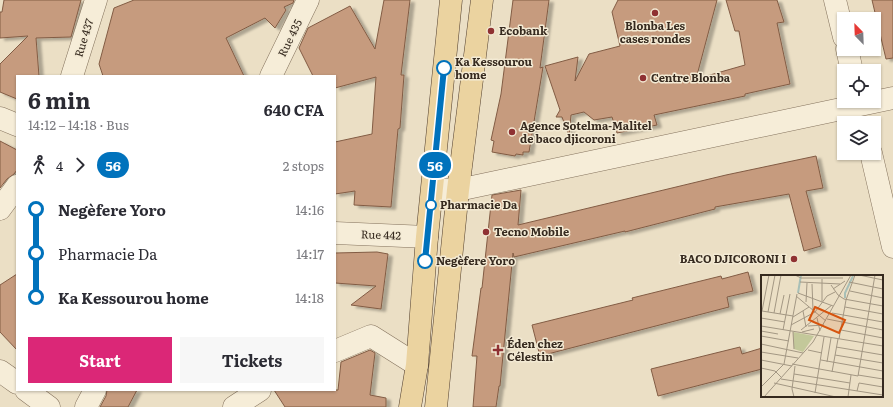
<!DOCTYPE html>
<html lang="en">
<head>
<meta charset="utf-8">
<style>
  :root { --surface:#fff; --page:#f7f7f7; --text:#2b2b33; --muted:#7c7c81; --accent:#db2777 }
  body { margin:0; font-family:Literata,serif; background:var(--page); color:var(--text); height:100vh; display:flex; flex-direction:column; font-size:15px; white-space:nowrap }
  * { box-sizing:border-box; margin:0 }
  p { font-size:13px; color:var(--muted) }
  .icon { flex:none; width:22px; height:22px; fill:none; stroke:currentColor; stroke-width:2; stroke-linecap:round; stroke-linejoin:round }
  .map { position:relative; flex:1; overflow:hidden }
  .details { position:absolute; left:16px; top:75px; width:320px; height:316px; display:flex; flex-direction:column; background:var(--surface); border-radius:0px; box-shadow:0 1px 3px #0004 }
  .details>* { flex:none }
  .badge { padding:0 8px; border-radius:13px; font-size:14px; line-height:26px }
  .needle { width:26px; rotate:337deg }
  .tools { position:absolute; left:837px; top:12px; display:grid; gap:8px }
  .tools a { display:grid; place-items:center; width:44px; height:44px; border-radius:0px; background:var(--surface); box-shadow:0 1px 3px #0004; font-size:20px }
  .map>.badge { position:absolute; translate:-50% -50%; box-shadow:0 0 0 2px #fff }
  .legs { display:flex; align-items:center; gap:6px; height:44px; padding:0 12px; font-size:13px }
  .legs p { margin-inline-start:auto }
  .headline { display:flex; align-items:center; justify-content:space-between; height:68px; padding:0 12px }
  h1 { font-size:22px; font-weight:700; line-height:30px }
  .primary-button { display:flex; gap:8px; margin-top:auto; padding:8px 12px }
  .primary-button a { flex:1; height:46px; border-radius:0px; background:var(--accent); color:#fff; font-size:16px; font-weight:700; line-height:46px; text-align:center }
  .primary-button a+a { background:var(--page); color:var(--text) }
  ul { padding:0 12px; list-style:none }
  li { display:flex; align-items:center; gap:14px; height:44px; font-size:15px }
  li i { display:grid; place-items:center; width:6px; height:100%; margin:0 5px; background:currentColor }
  li i::after { content:''; width:10px; height:10px; margin:-5px; border:3px solid; border-radius:50%; background:var(--surface) }
  li p { margin-inline-start:auto }
  li:first-child i { background:linear-gradient(#0000 50%,currentColor 0) }
  li:last-child i { background:linear-gradient(currentColor 50%,#0000 0) }
  .map>svg:first-child { display:block }
</style>
</head>
<body>
<div class="map">
<svg width="893" height="407" viewBox="0 0 893 407">
  <defs>
    <filter id="shadow"><feDropShadow dx="4.5" dy="2.5" stdDeviation="1" flood-color="#0004"/></filter>
  </defs>
  <rect width="100%" height="100%" fill="#ebdfc5"/>
  <path fill="#c69b7e" stroke="#825c44" filter="url(#shadow)" d="M4,0H81L71,37L36,38L39,76H17V99L0,92V64L28,36L0,38V12H2Z
    M134,0H294L293,3L284,7L286,10L275,28L265,18L226,38L244,76H103L99,64L114,8Z
    M384,0H410L401,75H404L400,128L398,129L391,207L354,205L355,191L335,194V142L372,134L376,77L335,88V76H313L299,48L308,28L350,6L375,49Z
    M513,0H549L540,68L543,67L529,152H523V155L516,154L515,156L492,152L494,141L491,140L501,94Z
    M618,0H717L696,79L745,65L739,31H735L726,0H777L784,22L777,23L790,84L745,94V96L654,115L657,125L617,133L612,117L594,120L584,112L571,115L569,136L562,117H556L560,110L545,66L578,57L575,81L589,54L620,46L612,12Z
    M872,0H893V58L886,59Z
    M0,141L17,150V170L14,174L7,179L0,188Z
    M816,156L823,188L806,191L821,246L804,251L789,194L715,207V209L625,232V231L514,257L513,253L500,386H499L496,407H473L477,356H472L481,288H482L492,195L521,190L518,225L726,175Z
    M377,252L388,254L381,309L351,305L376,286L335,283V253Z
    M748,272L753,291L727,297L729,307L540,356L532,325L633,300L632,298L721,276L722,279Z
    M17,274V350L0,332V285Z
    M740,347L742,354L762,348V369L658,396L651,369Z
    M370,350L375,353L370,395L386,398V407H285L274,390H338L341,362Z
    M107,390H137L128,407H100L106,396Z"/>
  <g fill="none" stroke-linecap="round" stroke-linejoin="round">
    <g stroke="#84725d" stroke-width="23">
      <path id="street" d="M835,0L844,37
        M847,49L852,71
        M72,76L96,0
        M271,76L308,0
        M0,118L17,125
        M871,153L893,247
        M433,189L458,190L893,98
        M0,209L17,186
        M335,233L427,237
        M335,351L371,336L417,365
        M0,371L17,383
        M26,390L49,407
        M86,407L95,390
        M234,407L260,390"/>
    </g>
    <g stroke="#534030" stroke-width="23">
      <path id="primary" d="M410,407L417,365L427,237L451,0
        M436,407L458,190L482,0"/>
    </g>
    <use href="#street" stroke="#f6edd8" stroke-width="22"/>
    <use href="#primary" stroke="#ebd3a0" stroke-width="22"/>
  </g>
  <g fill="none" stroke-linecap="round" stroke-linejoin="round">
    <g stroke="#fff" stroke-width="9">
      <path id="line-1" d="M425,261L444,68"/>
    </g>
    <use href="#line-1" stroke="#0072bc" stroke-width="6"/>
  </g>
  <g fill="#8f3132" stroke="#f3ead4" stroke-width="1.5">
    <circle cx="655" cy="13" r="4"/>
    <circle cx="491" cy="31" r="4"/>
    <circle cx="643" cy="78" r="4"/>
    <circle cx="512" cy="132" r="4"/>
    <circle cx="486" cy="232" r="4"/>
    <circle cx="794" cy="259" r="4"/>
    <path d="M496 344h4v4h4v4h-4v4h-4v-4h-4v-4h4z"/>
  </g>
  <g fill="#fff" stroke="#0072bc" stroke-width="2">
    <circle cx="444" cy="68" r="7"/>
    <circle cx="431" cy="205" r="5"/>
    <circle cx="425" cy="261" r="7"/>
  </g>
  <g text-anchor="middle" stroke-width="3" stroke-linejoin="round" paint-order="stroke">
    <g font-size="11" font-weight="bold" fill="#362a1f" stroke="#f3ead4" text-anchor="start">
      <text x="655" y="30" text-anchor="middle">Blonba Les<tspan x="655" dy="13">cases rondes</tspan></text>
      <text x="499" y="35">Ecobank</text>
      <text x="651" y="82">Centre Blonba</text>
      <text x="520" y="130">Agence Sotelma-Malitel<tspan x="520" dy="13">de baco djicoroni</tspan></text>
      <text x="494" y="236">Tecno Mobile</text>
      <text x="786" y="263" text-anchor="end">BACO DJICORONI I</text>
      <text x="507" y="348">Éden chez<tspan x="507" dy="13">Célestin</tspan></text>
    </g>
    <g font-size="11" fill="#362a1f" stroke="#f3ead4">
      <text transform="translate(84 38) rotate(-73)" y="4">Rue 437</text>
      <text transform="translate(290 38) rotate(-64)" y="4">Rue 435</text>
      <text transform="translate(381 235) rotate(2)" y="4">Rue 442</text>
    </g>
    <g font-size="11" font-weight="bold" fill="#362a1f" stroke="#f3ead4" text-anchor="start">
      <text x="455" y="66">Ka Kessourou<tspan x="455" dy="13">home</tspan></text>
      <text x="440" y="209">Pharmacie Da</text>
      <text x="436" y="265">Negèfere Yoro</text>
    </g>
  </g>
  <g transform="translate(761 275)">
    <rect width="122" height="122" fill="#ebdfc5"/>
    <path d="M32,57L53,61L42,77L33,74Z" fill="#c3c89a"/>
    <path fill="none" stroke="#a7bfb7" stroke-width="2" d="M37,18L40,0M84,23V18L92,1"/>
    <path fill="none" stroke="#a39783" stroke-width="1" d="M34,0L40,3H82M98,0L122,5M61,4V26M39,7L79,9M88,7L122,14M51,9L52,35M70,10L77,20L83,24L122,31M72,14L84,6M89,16L122,23M37,18L72,31M35,21L65,46M45,27L46,8M84,32L122,39M1,36L8,0M1,36L32,41M42,36L45,52M7,37L14,0M13,38L20,0M71,38L122,47M19,39L23,20M32,42L48,32M0,43L24,47M56,43L59,56M66,44L122,55M30,50L54,37L66,21L74,17M0,51L122,71M47,51L63,50M22,55L29,19M40,55L71,30M80,55L122,63M0,56L17,59M32,57L33,74M41,57L53,54M0,61L28,66M78,64L85,25L94,0M0,69L42,78M75,72L122,80M47,75L61,78M0,77L37,83M74,80L122,88M0,85L31,91M60,85L122,96M66,87L70,63M31,89L97,101L114,0M0,93L14,96L20,102M71,97L77,64M33,99L89,108M97,100L122,104M20,104L122,120M13,108L75,122M0,112L23,89L36,19M96,116L98,108L122,112M54,118L63,62M3,122L52,67L90,0M33,122L31,114L34,91M87,122L90,100"/>
    <path fill="#d6540e" fill-opacity="0.15" stroke="#d6540e" stroke-width="2" d="M54,32L84,45L78,58L48,45Z"/>
    <rect width="122" height="122" fill="none" stroke="#362a1f" stroke-width="2"/>
  </g>
</svg>
<div class="tools">
<a><svg class="needle" viewBox="-14 -14 28 28"><path d="M0-13l5 13h-10z" fill="#e53935"/><path d="M0 13l5-13h-10z" fill="#7c7c81"/></svg></a>
<a><svg class="icon" aria-label="locate" viewBox="0 0 24 24"><circle cx="12" cy="12" r="6"/><path d="M12 2v4M12 18v4M2 12h4M18 12h4"/></svg></a>
<a><svg class="icon" aria-label="layers" viewBox="0 0 24 24"><path d="M12 4l9 5-9 5-9-5zM3 14l9 5 9-5"/></svg></a>
</div>
<b class="badge" style="left:435px;top:165px;background:#0072bc;color:#fff">56</b>
<section class="details">
<div class="headline"><div><h1>6 min</h1><p>14:12 – 14:18 · Bus</p></div><b>640 CFA</b></div>
<div class="legs"><svg class="icon" aria-label="walk" viewBox="0 0 24 24"><circle cx="13" cy="4" r="2"/><path d="M13 8l-2 6 4 7M11 14l-3 7M7 12l3-4h3l4 4"/></svg>4<svg class="icon" aria-label="forward" viewBox="0 0 24 24"><path d="M9 5l7 7-7 7"/></svg><b class="badge" style="background:#0072bc;color:#fff">56</b><p>2 stops</p></div>
<ul>
<li><i style="color:#0072bc"></i><b>Negèfere Yoro</b><p>14:16</p></li>
<li><i style="color:#0072bc"></i><span>Pharmacie Da</span><p>14:17</p></li>
<li><i style="color:#0072bc"></i><b>Ka Kessourou home</b><p>14:18</p></li>
</ul>
<div class="primary-button"><a>Start</a><a>Tickets</a></div>
</section>
</div>
</body>
</html>
